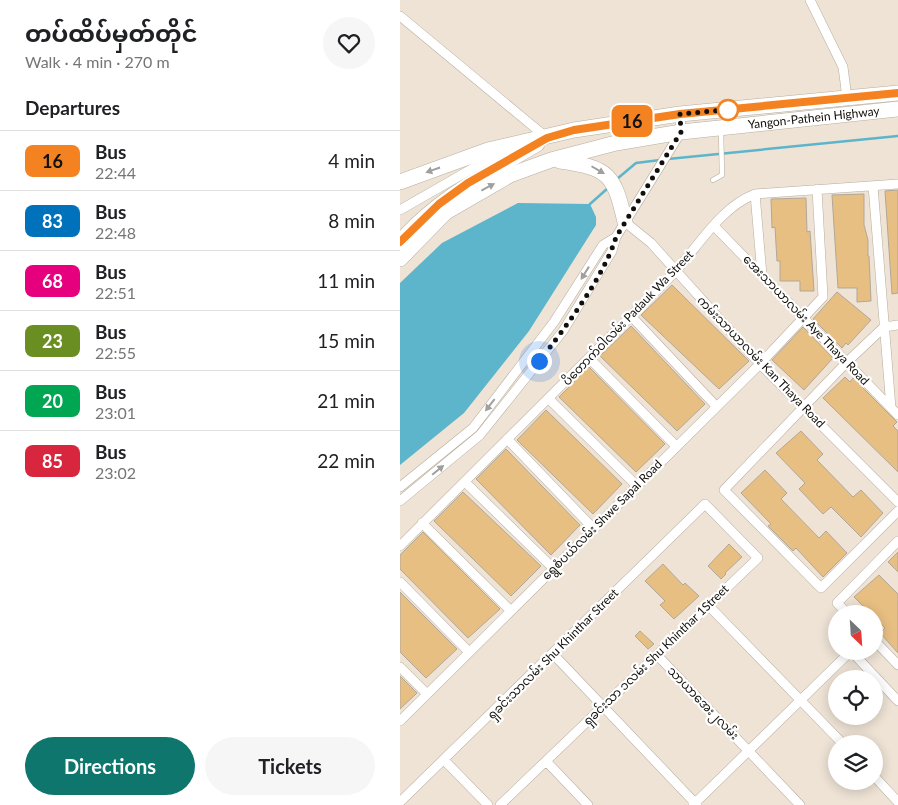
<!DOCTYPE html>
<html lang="en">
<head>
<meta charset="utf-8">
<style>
  :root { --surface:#fff; --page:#f6f6f6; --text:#202124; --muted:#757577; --line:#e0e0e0; --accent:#0f766e }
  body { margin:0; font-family:Lato,"Noto Sans Myanmar",sans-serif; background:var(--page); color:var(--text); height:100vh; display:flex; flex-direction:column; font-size:19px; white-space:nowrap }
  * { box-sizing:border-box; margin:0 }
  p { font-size:16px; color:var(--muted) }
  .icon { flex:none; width:28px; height:28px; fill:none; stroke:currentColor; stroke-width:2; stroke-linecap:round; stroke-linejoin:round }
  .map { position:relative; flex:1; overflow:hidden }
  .panel { display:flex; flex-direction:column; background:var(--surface); width:400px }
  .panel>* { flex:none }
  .badge { padding:0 10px; border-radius:8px; font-size:18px; line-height:32px }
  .needle { width:32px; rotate:155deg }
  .fabs { position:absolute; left:428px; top:605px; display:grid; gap:10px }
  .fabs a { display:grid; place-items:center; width:55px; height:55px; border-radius:50%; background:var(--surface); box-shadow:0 2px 12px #0003; font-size:25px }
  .you { position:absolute; width:25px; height:25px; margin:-12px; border:4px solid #fff; border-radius:50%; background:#1a73e8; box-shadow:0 0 0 8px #1a73e833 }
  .map>.badge { position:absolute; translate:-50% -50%; box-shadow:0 0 0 2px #fff }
  h2 { padding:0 25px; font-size:19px; line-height:45px }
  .round { display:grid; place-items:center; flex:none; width:52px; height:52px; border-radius:26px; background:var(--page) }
  .headline { display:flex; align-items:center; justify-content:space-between; height:85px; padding:0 25px }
  h1 { font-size:24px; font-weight:700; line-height:38px }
  .cta { display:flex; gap:10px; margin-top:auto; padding:10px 25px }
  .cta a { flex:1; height:58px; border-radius:30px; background:var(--accent); color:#fff; font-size:20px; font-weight:700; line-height:58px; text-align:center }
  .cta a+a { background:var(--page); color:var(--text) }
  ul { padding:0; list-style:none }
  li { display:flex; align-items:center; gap:15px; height:60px; padding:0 25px; border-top:1px solid var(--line) }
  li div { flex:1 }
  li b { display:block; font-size:19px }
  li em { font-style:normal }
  li .badge { min-width:55px; font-weight:700; text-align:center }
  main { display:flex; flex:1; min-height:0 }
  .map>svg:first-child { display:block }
</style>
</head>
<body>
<main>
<section class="panel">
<div class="headline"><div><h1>တပ်ထိပ်မှတ်တိုင်</h1><p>Walk · 4 min · 270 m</p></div><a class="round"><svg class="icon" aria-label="heart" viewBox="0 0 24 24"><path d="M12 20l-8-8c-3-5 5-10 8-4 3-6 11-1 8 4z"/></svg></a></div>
<h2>Departures</h2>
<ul>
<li><span class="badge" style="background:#f58220;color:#111">16</span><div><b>Bus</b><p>22:44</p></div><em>4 min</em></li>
<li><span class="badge" style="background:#0072bc;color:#fff">83</span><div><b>Bus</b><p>22:48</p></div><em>8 min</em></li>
<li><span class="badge" style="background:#e6007e;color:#fff">68</span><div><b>Bus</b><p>22:51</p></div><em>11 min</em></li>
<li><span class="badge" style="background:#6b8e23;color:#fff">23</span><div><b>Bus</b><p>22:55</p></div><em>15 min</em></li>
<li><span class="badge" style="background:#00a651;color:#fff">20</span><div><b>Bus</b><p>23:01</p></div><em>21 min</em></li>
<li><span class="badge" style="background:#d7263d;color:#fff">85</span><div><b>Bus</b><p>23:02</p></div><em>22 min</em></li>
</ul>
<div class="cta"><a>Directions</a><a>Tickets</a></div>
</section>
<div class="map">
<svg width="498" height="805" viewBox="0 0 498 805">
  <rect width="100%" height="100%" fill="#eee3d5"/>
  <path fill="#5cb5cb" d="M118,203L190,204L196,217V225L129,331L64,413L0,465V283L42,243Z"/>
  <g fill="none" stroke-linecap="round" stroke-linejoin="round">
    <path stroke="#5cb5cb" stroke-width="2.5" d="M268,159L498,136
      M217,179L236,163L260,160
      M190,204L208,188"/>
  </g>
  <path fill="#e8bf82" stroke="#b1a799" d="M498,190V293L492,294L485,191Z
    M464,194V225L468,240V256H469L471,301L457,302V288H438L432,195Z
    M406,198L407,232L410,231L414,291H400V281H380V261H377L375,227L372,228L371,199Z
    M272,285L349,361L319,389L241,315Z
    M437,292L471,320L448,345L446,343L442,348L413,319Z
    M231,326L305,404L277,431L200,356Z
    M403,327L433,358L404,390L372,360Z
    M189,367L265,444L236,472L159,397Z
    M445,377L450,382L453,378L497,422L493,426L498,431V472L423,398Z
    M146,410L222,484L193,514L117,440Z
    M401,431L423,454L417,460L453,497L461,490L483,513L461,537L431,507L423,514L399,489L405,483L376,453Z
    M106,449L180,525L151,555L76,479Z
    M365,470L387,493L381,499L419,538L426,531L447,553L423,577L396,548L393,551L368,526L371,524L341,493Z
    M63,492L141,566L111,596L34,521Z
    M23,532L100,609L68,638L0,569V555Z
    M329,544L342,557L325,573L326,574L321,579L308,566Z
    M498,552V572L488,562Z
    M263,564L283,585L285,583L299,596L274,619L260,605L265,601L245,581Z
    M479,575L498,594V653L480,633L485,628L474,617V614H471L454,597Z
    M0,592L57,649L26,678L0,652Z
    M240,631L254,644L248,649L235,636Z
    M0,676L17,693L0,709Z"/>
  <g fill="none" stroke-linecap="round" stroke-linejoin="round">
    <g stroke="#b7ad9f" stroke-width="5.5">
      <path id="lane" d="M313,180L322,175L321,132"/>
    </g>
    <g stroke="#b7ad9f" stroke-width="10">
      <path id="street" d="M410,0L443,67L447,98
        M0,16L146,137
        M473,186L491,408
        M355,194L362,275
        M0,210L82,163L115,150
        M225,222L251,243L360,364L498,502
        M314,226L498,415
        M231,316L316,406
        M498,325L484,327L446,363L324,490L421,588L498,511
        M190,359L276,446
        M149,399L237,486
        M107,439L194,529
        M65,482L154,569
        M0,487L73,428L154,322L203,245L216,237
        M0,501L80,435L163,331L212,251L216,237L281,132L280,114
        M22,523L110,610
        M0,546L275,272C299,245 321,207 355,194L498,184
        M0,582L69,652
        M308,605L443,744
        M448,614L437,603L498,541
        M474,640L498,665
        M153,654L297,805
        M257,655L400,805
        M0,667L27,694
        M0,721L360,364L423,297L417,189
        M45,761L88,805
        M146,761L188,805
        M474,776L498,802
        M0,802L305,504L358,558L100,805
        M293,805L451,651L498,701"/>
    </g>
    <g stroke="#b7ad9f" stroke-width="16">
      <g id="primary">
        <path d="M160,161C209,168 214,174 225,222"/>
        <path d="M0,182L88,150L174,130L280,114L498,93"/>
        <path d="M0,242C39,197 87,174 137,144"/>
        <path id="s1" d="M0,259L46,212L110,175L151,160L216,143L281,132L498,109"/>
      </g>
    </g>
    <use href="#lane" stroke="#fff" stroke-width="4.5"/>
    <use href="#street" stroke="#fff" stroke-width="9"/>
    <use href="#primary" stroke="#fff" stroke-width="15"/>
  </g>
  <defs><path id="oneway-solid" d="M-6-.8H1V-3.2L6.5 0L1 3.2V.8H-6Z" transform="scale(1.25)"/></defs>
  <g fill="#a09f9d">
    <use href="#oneway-solid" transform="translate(33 170) rotate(161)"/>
    <use href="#oneway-solid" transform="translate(198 170) rotate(30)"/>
    <use href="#oneway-solid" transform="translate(88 187) rotate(-28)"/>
    <use href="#oneway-solid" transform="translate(185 273) rotate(122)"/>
    <use href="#oneway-solid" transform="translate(90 405) rotate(128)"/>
    <use href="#oneway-solid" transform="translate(38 470) rotate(-39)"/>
  </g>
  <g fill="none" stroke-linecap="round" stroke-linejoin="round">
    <g stroke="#fff" stroke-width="11">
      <path id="line" d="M0,242L39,204L68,183L147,138L174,130L280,114L498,93"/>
    </g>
    <use href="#line" stroke="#f58220" stroke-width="8"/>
    <path stroke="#120f0a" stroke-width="5" stroke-dasharray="0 9" d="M139,361C164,330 205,275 216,237L281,132L280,114L336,109L328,110"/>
  </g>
  <circle fill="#fff" stroke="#f58220" stroke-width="2.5" cx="328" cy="110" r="10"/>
  <g text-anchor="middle" stroke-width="4.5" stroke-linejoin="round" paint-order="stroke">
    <g font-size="12" fill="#120f0a" stroke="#fff">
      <text dy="4" stroke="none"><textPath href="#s1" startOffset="450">Yangon-Pathein Highway</textPath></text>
      <text transform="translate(228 318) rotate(-46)" y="4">ပိတောက်ဝါလမ်း Padauk Wa Street</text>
      <text transform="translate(406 320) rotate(46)" y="4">အေးသာယာလမ်း Aye Thaya Road</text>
      <text transform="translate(361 362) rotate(46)" y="4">ကမ်းသာယာလမ်း Kan Thaya Road</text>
      <text transform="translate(202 520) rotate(-45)" y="4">ရွေစံပယ်လမ်း Shwe Sapal Road</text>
      <text transform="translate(153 654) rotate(-45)" y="4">ရှခင်းသာလမ်း Shu Khinthar Street</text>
      <text transform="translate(256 655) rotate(-44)" y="4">ရှခင်းသာ ၁လမ်း Shu Khinthar 1Street</text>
      <text transform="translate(303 703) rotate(46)" y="4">သာယာအေး၂လမ်း</text>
    </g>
  </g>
</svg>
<div class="fabs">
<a><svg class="needle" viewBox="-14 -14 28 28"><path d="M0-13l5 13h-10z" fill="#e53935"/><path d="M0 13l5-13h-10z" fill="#757577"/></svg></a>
<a><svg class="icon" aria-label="locate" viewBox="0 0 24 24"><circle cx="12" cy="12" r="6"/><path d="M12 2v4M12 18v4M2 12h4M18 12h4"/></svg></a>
<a><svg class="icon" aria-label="layers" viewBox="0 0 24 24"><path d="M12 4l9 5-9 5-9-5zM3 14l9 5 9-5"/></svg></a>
</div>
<div class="you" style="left:139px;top:361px"></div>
<b class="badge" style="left:232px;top:121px;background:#f58220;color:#111">16</b>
</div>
</main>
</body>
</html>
